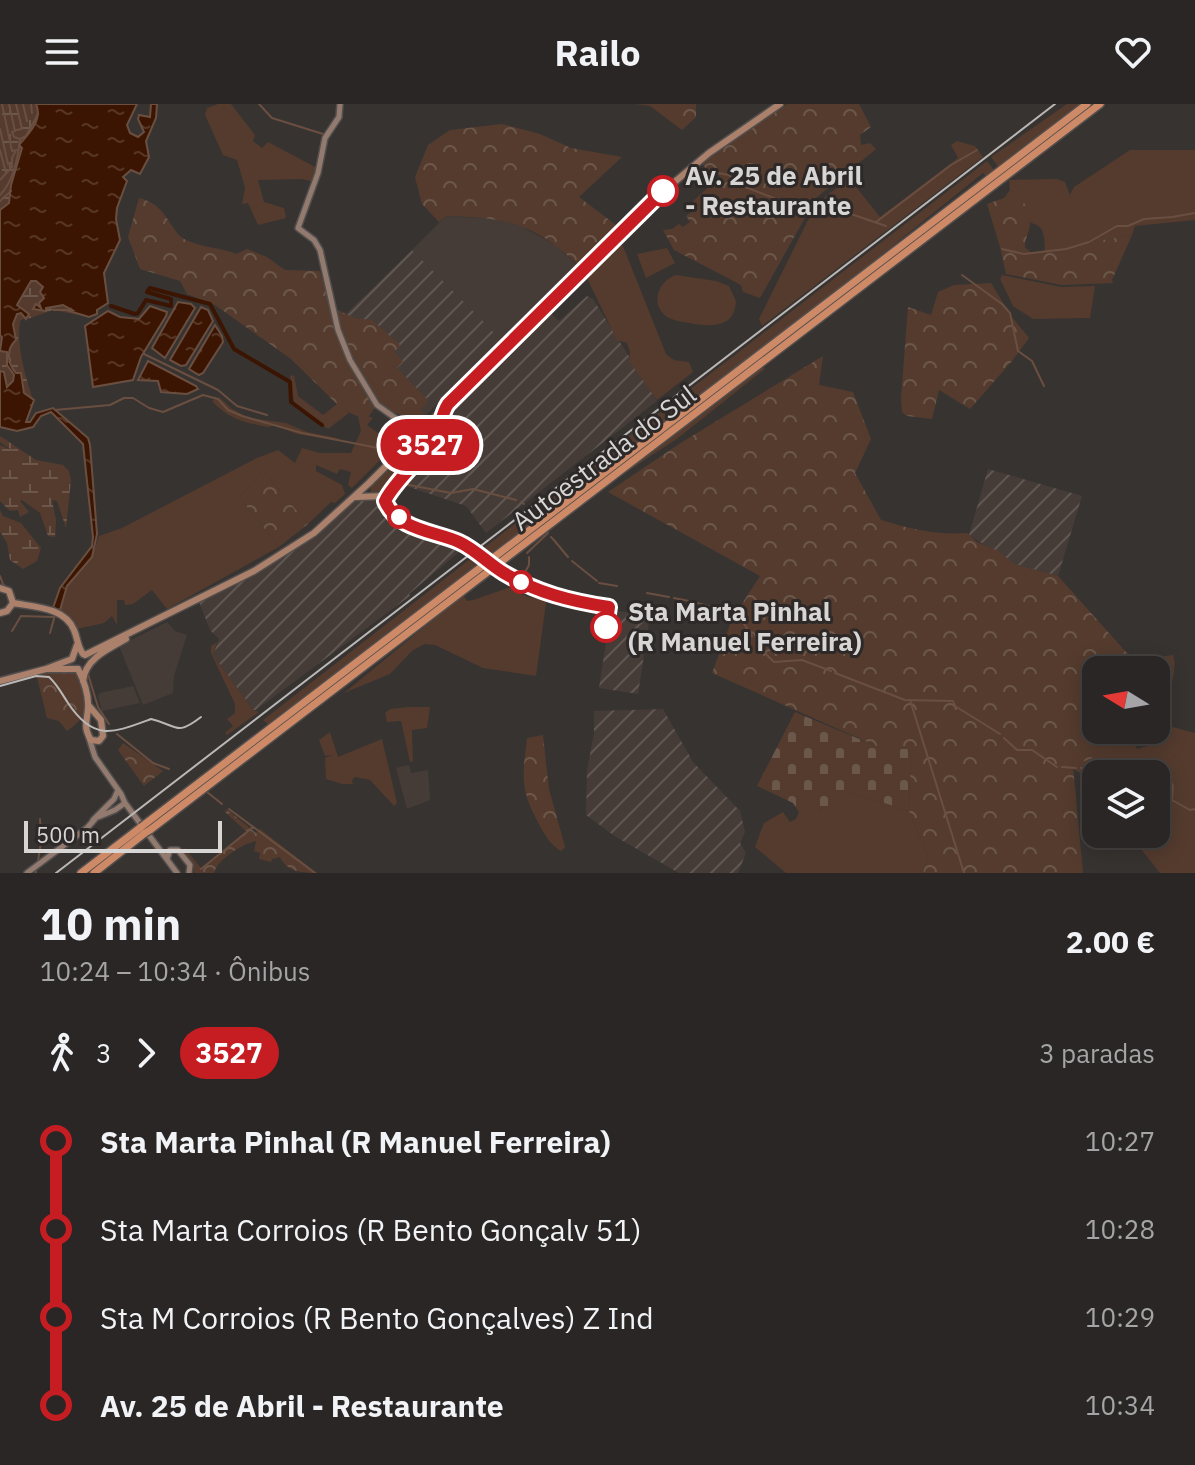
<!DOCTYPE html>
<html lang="pt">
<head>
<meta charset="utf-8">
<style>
  :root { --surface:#292625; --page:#353232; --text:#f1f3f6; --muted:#a5a5a7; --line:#454342 }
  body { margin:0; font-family:"IBM Plex Sans",sans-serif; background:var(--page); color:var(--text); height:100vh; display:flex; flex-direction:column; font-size:30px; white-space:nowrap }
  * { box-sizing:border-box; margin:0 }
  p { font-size:26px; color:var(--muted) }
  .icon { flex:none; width:44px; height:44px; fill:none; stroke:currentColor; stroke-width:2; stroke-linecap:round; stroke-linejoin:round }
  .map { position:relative; height:769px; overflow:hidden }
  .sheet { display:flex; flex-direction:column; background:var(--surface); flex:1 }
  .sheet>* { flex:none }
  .badge { padding:0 16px; border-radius:26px; font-size:28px; line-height:52px }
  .needle { width:52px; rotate:281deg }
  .buttons { position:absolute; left:1082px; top:552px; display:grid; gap:16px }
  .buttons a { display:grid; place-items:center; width:88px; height:88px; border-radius:16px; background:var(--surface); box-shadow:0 4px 20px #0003,0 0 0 2px var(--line); font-size:40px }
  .scale { position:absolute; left:24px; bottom:20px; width:198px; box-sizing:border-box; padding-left:8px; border:4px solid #d8d6d5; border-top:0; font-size:22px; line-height:28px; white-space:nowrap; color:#d8d6d5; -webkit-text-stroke:6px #2d2928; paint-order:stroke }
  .map>.badge { position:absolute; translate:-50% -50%; box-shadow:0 0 0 4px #fff }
  .legs { display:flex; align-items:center; gap:12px; height:88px; padding:0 40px; font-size:26px }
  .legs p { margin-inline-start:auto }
  .summary { display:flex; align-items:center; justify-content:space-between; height:136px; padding:0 40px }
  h1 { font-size:44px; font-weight:700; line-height:60px }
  ul { padding:0 40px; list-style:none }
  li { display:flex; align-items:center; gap:28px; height:88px; font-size:30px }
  li i { display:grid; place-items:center; width:12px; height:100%; margin:0 10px; background:currentColor }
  li i::after { content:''; width:20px; height:20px; margin:-10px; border:6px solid; border-radius:50%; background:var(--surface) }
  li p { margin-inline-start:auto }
  li:first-child i { background:linear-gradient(#0000 50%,currentColor 0) }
  li:last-child i { background:linear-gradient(currentColor 50%,#0000 0) }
  header { display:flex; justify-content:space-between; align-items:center; height:104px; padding:0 40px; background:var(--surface); font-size:36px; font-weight:700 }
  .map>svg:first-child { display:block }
</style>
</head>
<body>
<header><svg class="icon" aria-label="menu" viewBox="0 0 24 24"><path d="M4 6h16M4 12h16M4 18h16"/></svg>Railo<svg class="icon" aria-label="heart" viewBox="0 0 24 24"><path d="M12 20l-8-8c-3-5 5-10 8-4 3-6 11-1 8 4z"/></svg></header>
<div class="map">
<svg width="1195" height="769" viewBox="0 0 1195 769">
  <defs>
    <pattern id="industrial-furrows" width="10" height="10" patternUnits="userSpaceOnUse" patternTransform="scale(2)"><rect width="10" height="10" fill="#463c37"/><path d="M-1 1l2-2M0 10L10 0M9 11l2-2" fill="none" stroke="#605753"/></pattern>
    <pattern id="forest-crowns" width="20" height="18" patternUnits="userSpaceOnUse" patternTransform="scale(2)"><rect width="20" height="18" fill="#543b2e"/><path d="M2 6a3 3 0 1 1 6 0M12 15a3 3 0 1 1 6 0" fill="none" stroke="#6c574b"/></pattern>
    <pattern id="wetland-marsh" width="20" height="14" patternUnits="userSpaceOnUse" patternTransform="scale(2)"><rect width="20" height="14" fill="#543b2e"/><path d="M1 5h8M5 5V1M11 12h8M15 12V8" fill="none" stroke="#6c574b"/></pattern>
    <pattern id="cemetery-stones" width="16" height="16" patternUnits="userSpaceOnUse" patternTransform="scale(2)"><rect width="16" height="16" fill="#543b2e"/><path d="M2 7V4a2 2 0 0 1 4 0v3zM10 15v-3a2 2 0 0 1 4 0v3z" fill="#6c574b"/></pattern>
    <pattern id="water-ripples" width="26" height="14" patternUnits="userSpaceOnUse" patternTransform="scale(2)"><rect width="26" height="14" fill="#3b1501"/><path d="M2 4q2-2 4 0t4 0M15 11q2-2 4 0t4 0" fill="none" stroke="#573625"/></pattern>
  </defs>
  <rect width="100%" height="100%" fill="#373331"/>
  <path fill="#463c37" d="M446,112L496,115L521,122L555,141L577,161L494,243L492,226L412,146Z
    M167,518L175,527L187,531L174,572L173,589L143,601L119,542Z
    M133,582L140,599L102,607L98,592L100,589Z
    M409,661L411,669L428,666L430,696L407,705L396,664Z"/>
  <path fill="url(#industrial-furrows)" d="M412,146L492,226L495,233L494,243L415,322L344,212Z
    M587,192L593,195L657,297L486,429L466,402L400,380L439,331L444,308L498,254L548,207L559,217Z
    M988,365L1082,392L1058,472L1014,460L969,431Z
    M374,394L422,429L464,444L409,490L410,492L256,606H253L213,551L219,535L210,526L199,498L292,447L355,396Z
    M611,506L650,512L638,590L599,584Z
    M663,605L693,658L740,707L745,728L740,739L746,749L738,769H679L616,733L586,711L587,667L594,629V607Z"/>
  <path fill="#543b2e" d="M218,0H231L255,31L253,37L262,44L268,38L317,64L311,77L301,75L258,76L264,98L284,104L286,114L258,121L248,99L242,100L245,84L237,56L223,51L205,11L207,4Z
    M1067,0H1082L999,64L991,53Z
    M957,37L975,42L983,53L762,222L759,215L808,116L825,93L849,74L880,113L958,54L951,41Z
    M1130,46H1195V116L1135,122L1132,131L1045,147C1044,135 1046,122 1031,119L1019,90L1010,86L1009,76L1057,75L1065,78L1070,91L1074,83Z
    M987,57L994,66L986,72L983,69L864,165L487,455L477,449Z
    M616,140L623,142L666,250L674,256L689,258L693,268L657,296L629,257L630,248L627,239L617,236L584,168L611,141Z
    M667,144L675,159L646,174L637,150Z
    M676,171L716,177L729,182L736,197C735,222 715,223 694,220C686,218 677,218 669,214C649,203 657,177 676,171Z
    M1002,171L1061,183L1095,182L1090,214L1033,215L1013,202L1000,175Z
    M762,263L765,265L678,334L613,377Z
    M294,271L298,292L323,311L337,300L349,309L328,325L294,298L290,272Z
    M219,293L232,305L250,314L286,319L307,328L337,334L338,337L297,330L274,321L269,323C245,319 228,315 212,297Z
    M358,312L365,315L367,312L373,314L367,321L392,339L403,328L406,330L352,384L348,381L351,368L340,365L337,370L316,361V367L342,381L345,390L335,399L331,398L308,420L263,367L239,393L279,443L167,505L152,486L133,500L125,501L124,496H117V521L112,512L104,519L77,525L71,515L60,506L67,482L92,453L99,432L122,424L257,354L278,346L295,359L302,344L320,349H351L361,327Z
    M427,325L432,326L433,331L391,385L378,389L371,388L370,381Z
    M474,452L483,459L268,620L263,616Z
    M516,479L524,482L521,490L532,494L535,487L547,492L536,572L483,564L435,541L425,540L413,546L390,570L344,589L463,491L467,497L473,496L511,483Z
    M217,538L213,551L253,606L259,608L227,631L225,629L233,622L227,615L235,609V600L211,549V542Z
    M408,603H430L427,624L412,626L413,657L410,658L401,617L387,618L385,609L390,605Z
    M1169,622L1195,629V769H1160L1140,744L1134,730H1156V670H1096V678L1068,662L1096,626H1125L1137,645L1165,637Z
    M330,628L338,653L382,635L397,699L394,702L370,676L355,673L352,676L353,680H342L326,675L325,654L333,651L325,652L319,636Z
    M853,689L909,707L928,752L923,769H786L755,743L764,719L783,708L790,718L796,715L799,708L819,706Z"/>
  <path fill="url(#forest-crowns)" fill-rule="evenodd" d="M636,0H696V13L682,26L650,2Z
    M787,0H859L871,23L860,31L861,41L870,39L876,45L816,94L760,194L743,188L741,181L674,146L663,126L672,125L679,120L683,123L690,118L686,112L696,105L692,98L720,73L714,63L708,68L702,59Z
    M502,20L540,30L571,44L622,53L579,93L616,121L578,161C532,118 507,114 446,112L439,118L422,100L415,73L428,41L450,26Z
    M1010,86L1019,90C1023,97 1030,107 1030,116C1031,125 1025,133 1025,143L1031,149L1132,131L1112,176L1113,179L1062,181L1006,170L1000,143L987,100L1004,94Z
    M139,94C169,101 169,128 186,136C202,144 220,143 236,150L247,145L267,153L285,166L320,167L330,202L354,214L372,216L400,241L394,248L403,257L397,264L427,295V299L421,305L424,312L415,322L410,320L404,312L376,302L366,316L343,306L291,255L215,201L187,190L180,177L140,165L128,133Z
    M991,179L1011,212L1029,234L1012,257L970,305L939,286L932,315L907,312L902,308L901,294L908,203L931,211L938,188L954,181Z
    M823,252L819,281L853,288L871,335L855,369L881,416C911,425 936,431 967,429L977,438L998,447L1014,460L1058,472L1126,548L1141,556L1173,551C1180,575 1159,599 1169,622L1073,662L1083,769H923L928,752L909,707L911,645H883L712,569L732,515L760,472L608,388L679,340ZM1096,566H1156V626H1096Z
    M263,367L308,420L279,443L239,393Z
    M70,565L80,569C86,598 94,608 67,627L59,617L47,614L36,569Z
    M543,631L549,685L565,743L561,747C551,741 546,733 540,722C520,685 522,676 527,634Z
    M123,639L163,667L144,682L118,646Z
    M226,705L256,729L260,725L317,769C302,769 287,768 280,753L272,755L271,758L259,755L260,749L254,747L256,737C242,740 218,755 214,769H194L193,761L183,746L185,744L201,764L247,728L225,708Z"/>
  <path fill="url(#wetland-marsh)" d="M0,0H51L0,160Z
    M14,159L94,210L89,213L53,206L28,215V209L13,204Z
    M0,197L21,209L25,214L20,217C16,240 26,275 33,295L0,284Z
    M0,332L36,356L63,361L69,367L71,376L66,424L57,397L52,396L56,416L55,433L48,432L40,409L22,396L20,397L29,408L20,413L18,406L10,407L0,397V341L12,346L0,338Z
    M0,406L3,412L21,419L41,444L37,457L23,465L10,456L7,439L0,428Z"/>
  <path fill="url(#cemetery-stones)" d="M795,608L883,645H911L909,707L853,689C836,698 819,710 799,708L793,699L757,682Z"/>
  <path fill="url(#water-ripples)" stroke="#6a4f41" stroke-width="2" d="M36,0H137L127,21L130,29L138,33L144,28L138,15L139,11L150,13L151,0H157L156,14L146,37L149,53L140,70L131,66L123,73L127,77L117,104L116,115L120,136L104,169L108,199L97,206V210L89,213L66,206H53H72L63,201L46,204V207L33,205L36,200L41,204L39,199L44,194L40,188L43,183L36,177H31L17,201L29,210L26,215L21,209L17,210L13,220L16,236C6,245 7,259 16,269H21L24,289L34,296L26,318H30L36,309L53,304L88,334L90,341L97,430L92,453L67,482L60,506L53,504L60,484L92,442L93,433L83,340L51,308L41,312L33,323L17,327L0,323V267L4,268L7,283L13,277L14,271L7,261V248L0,247L2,233L0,231V106L9,99L11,81L22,44L19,41C29,30 43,15 36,0Z
    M178,198L191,200L195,204L165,254L152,244Z
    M150,202L167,208L166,212L141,253L133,276L93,283L85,222L108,207L120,213L139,215Z
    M201,203L208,206L213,217L186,261L181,262L170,256Z
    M215,221L222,232L223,238L203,269L199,271L189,265Z
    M148,257L196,282L198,285L187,290L161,288L158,277L138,276Z"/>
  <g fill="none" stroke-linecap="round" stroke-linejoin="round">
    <path stroke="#6a4f41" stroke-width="2" d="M2,0L12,47L17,46
      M16,0L22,25L16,26
      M23,0L27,17
      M31,0L32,9
      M259,0L272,14L323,30
      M0,25L8,60L12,61
      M20,35L26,32L38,10
      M0,46L6,69
      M712,68L729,71L740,81L784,98
      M0,76L12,63V54L15,48
      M0,91C14,77 18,54 20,35L14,33L12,28L15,27L9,0
      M0,97L11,87
      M822,100L886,122
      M876,118L951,61L977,46
      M1002,145L1024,150L1066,145L1089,138L1117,122H1128L1144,115L1172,113L1195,109
      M962,171L1002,200L1010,209L1018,247L1032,257L1044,282
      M144,250L218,286L237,302L267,311
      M55,306L110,301L124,294H133L149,304L163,308L203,291L218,295L228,306L242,312L302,329L378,344L383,349
      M394,361L398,373
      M404,380L451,389L473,385L516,396
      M521,398L524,400
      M534,410L536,413
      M551,433L552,434
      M553,435L568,453
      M527,449L548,429
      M572,457L597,477
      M524,470L529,461V453
      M0,472L3,480L14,490
      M599,479L617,482
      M647,489L669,493
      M674,494L694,498
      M697,499L737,509L752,532
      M12,527L21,512L54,513
      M50,529L55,511
      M756,537L763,546
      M766,550L774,558L802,556L831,567
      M835,569L905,596L953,597L955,602L1000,630
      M88,570L98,603L109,620
      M910,596L964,769
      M117,630L153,659L169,665
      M1004,634L1017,646H1032L1057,663
      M1062,663L1076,664
      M1081,664L1152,670
      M1156,671L1168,677
      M1171,678L1173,682L1172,696L1190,706L1195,705
      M207,688L222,700
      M229,705L315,769
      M40,715L41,732
      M38,757L41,738
      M201,765L253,723
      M36,769V766"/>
    <path stroke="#3b1501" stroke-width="4" d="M111,202L135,210L138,209L146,196L171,202V195L147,188L150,184L210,200L234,245L290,278L291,298L322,321"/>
    <g stroke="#524f4e" stroke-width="8">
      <path id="secondary" d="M340,0L339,13L325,34L318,69L298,124L314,136L320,146L338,226L350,256L377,301L412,326
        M89,634L95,653L121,690L125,699L177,769
        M98,713L115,706L125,699
        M93,716L114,695L118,686
        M167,755L170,746H178L190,761L189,769
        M27,769L87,724L95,715"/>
    </g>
    <g stroke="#524f4e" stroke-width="9">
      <path id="primary" d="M356,393L384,392L392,388L437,331L444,306
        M0,484L9,487L13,499
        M13,499C34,503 65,503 74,526C78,535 77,542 83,550
        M0,509L7,507L13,499
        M85,551L254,467L314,429L369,379L652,97L709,49L780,0
        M46,565L72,555L77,541
        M78,565C84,576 89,592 88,604C87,618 83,623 91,636L99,637L103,632L101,616L89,602
        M0,577L46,565H78
        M83,577C85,555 108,545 126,535"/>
    </g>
    <g stroke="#524f4e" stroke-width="10">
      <path id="highway" d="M145,720L1087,0
        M150,726L1100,0
        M81,769L141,723
        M94,769L145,729"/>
    </g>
    <use href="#secondary" stroke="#927a6f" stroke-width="5"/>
    <use href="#primary" stroke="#ac816b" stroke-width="6"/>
    <use href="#highway" stroke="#ce8967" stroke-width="7"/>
    <path stroke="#bab8b7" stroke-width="2" d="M0,582L36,572L49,573C57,580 62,590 68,599C94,638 113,629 151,615C178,621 175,633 201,613"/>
    <path stroke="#bab8b7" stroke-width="2" d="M56,769L1055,0"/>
    <g stroke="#524f4e" stroke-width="10" stroke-linecap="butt">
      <path id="highway-bridge" d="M141,723L145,720
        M145,729L150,726"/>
    </g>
    <use href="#highway-bridge" stroke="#ce8967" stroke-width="7"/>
  </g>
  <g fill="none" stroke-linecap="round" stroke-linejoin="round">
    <g stroke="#fff" stroke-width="18">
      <path id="line-1" d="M606,523L609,503C570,497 538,489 504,469C490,461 475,445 459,438C434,427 397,426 385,397C394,378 421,355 434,336C442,324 440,312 448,300L663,87"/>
    </g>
    <use href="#line-1" stroke="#c61d23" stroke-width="12"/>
  </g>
  <g fill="#fff" stroke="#c61d23" stroke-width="4">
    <circle cx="663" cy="87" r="14"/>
    <circle cx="399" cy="413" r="10"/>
    <circle cx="521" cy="478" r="10"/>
    <circle cx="606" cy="523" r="14"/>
  </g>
  <g text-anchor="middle" stroke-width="6" stroke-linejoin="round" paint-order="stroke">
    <g font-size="26" font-weight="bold" fill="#d8d6d5" stroke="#2d2928" text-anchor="start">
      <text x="685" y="81">Av. 25 de Abril<tspan x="685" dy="30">- Restaurante</tspan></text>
      <text x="628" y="517">Sta Marta Pinhal<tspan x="628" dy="30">(R Manuel Ferreira)</tspan></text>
    </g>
    <g font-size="26" fill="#d8d6d5" stroke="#2d2928">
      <text transform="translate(604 354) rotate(-37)" y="9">Autoestrada do Sul</text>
    </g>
  </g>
</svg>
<div class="buttons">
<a><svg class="needle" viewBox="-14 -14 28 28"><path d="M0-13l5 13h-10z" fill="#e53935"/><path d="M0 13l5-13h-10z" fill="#a5a5a7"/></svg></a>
<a><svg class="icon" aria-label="layers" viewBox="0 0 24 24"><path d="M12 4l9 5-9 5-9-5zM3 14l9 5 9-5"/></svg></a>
</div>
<div class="scale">500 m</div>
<b class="badge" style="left:430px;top:341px;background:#c61d23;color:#fff">3527</b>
</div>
<section class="sheet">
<div class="summary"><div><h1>10 min</h1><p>10:24 – 10:34 · Ônibus</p></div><b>2.00 €</b></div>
<div class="legs"><svg class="icon" aria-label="walk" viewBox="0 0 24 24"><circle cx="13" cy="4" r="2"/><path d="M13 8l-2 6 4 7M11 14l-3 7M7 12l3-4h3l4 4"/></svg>3<svg class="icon" aria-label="forward" viewBox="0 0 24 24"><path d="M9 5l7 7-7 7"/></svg><b class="badge" style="background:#c61d23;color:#fff">3527</b><p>3 paradas</p></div>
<ul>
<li><i style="color:#c61d23"></i><b>Sta Marta Pinhal (R Manuel Ferreira)</b><p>10:27</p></li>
<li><i style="color:#c61d23"></i><span>Sta Marta Corroios (R Bento Gonçalv 51)</span><p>10:28</p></li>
<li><i style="color:#c61d23"></i><span>Sta M Corroios (R Bento Gonçalves) Z Ind</span><p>10:29</p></li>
<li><i style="color:#c61d23"></i><b>Av. 25 de Abril - Restaurante</b><p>10:34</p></li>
</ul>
</section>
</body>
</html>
